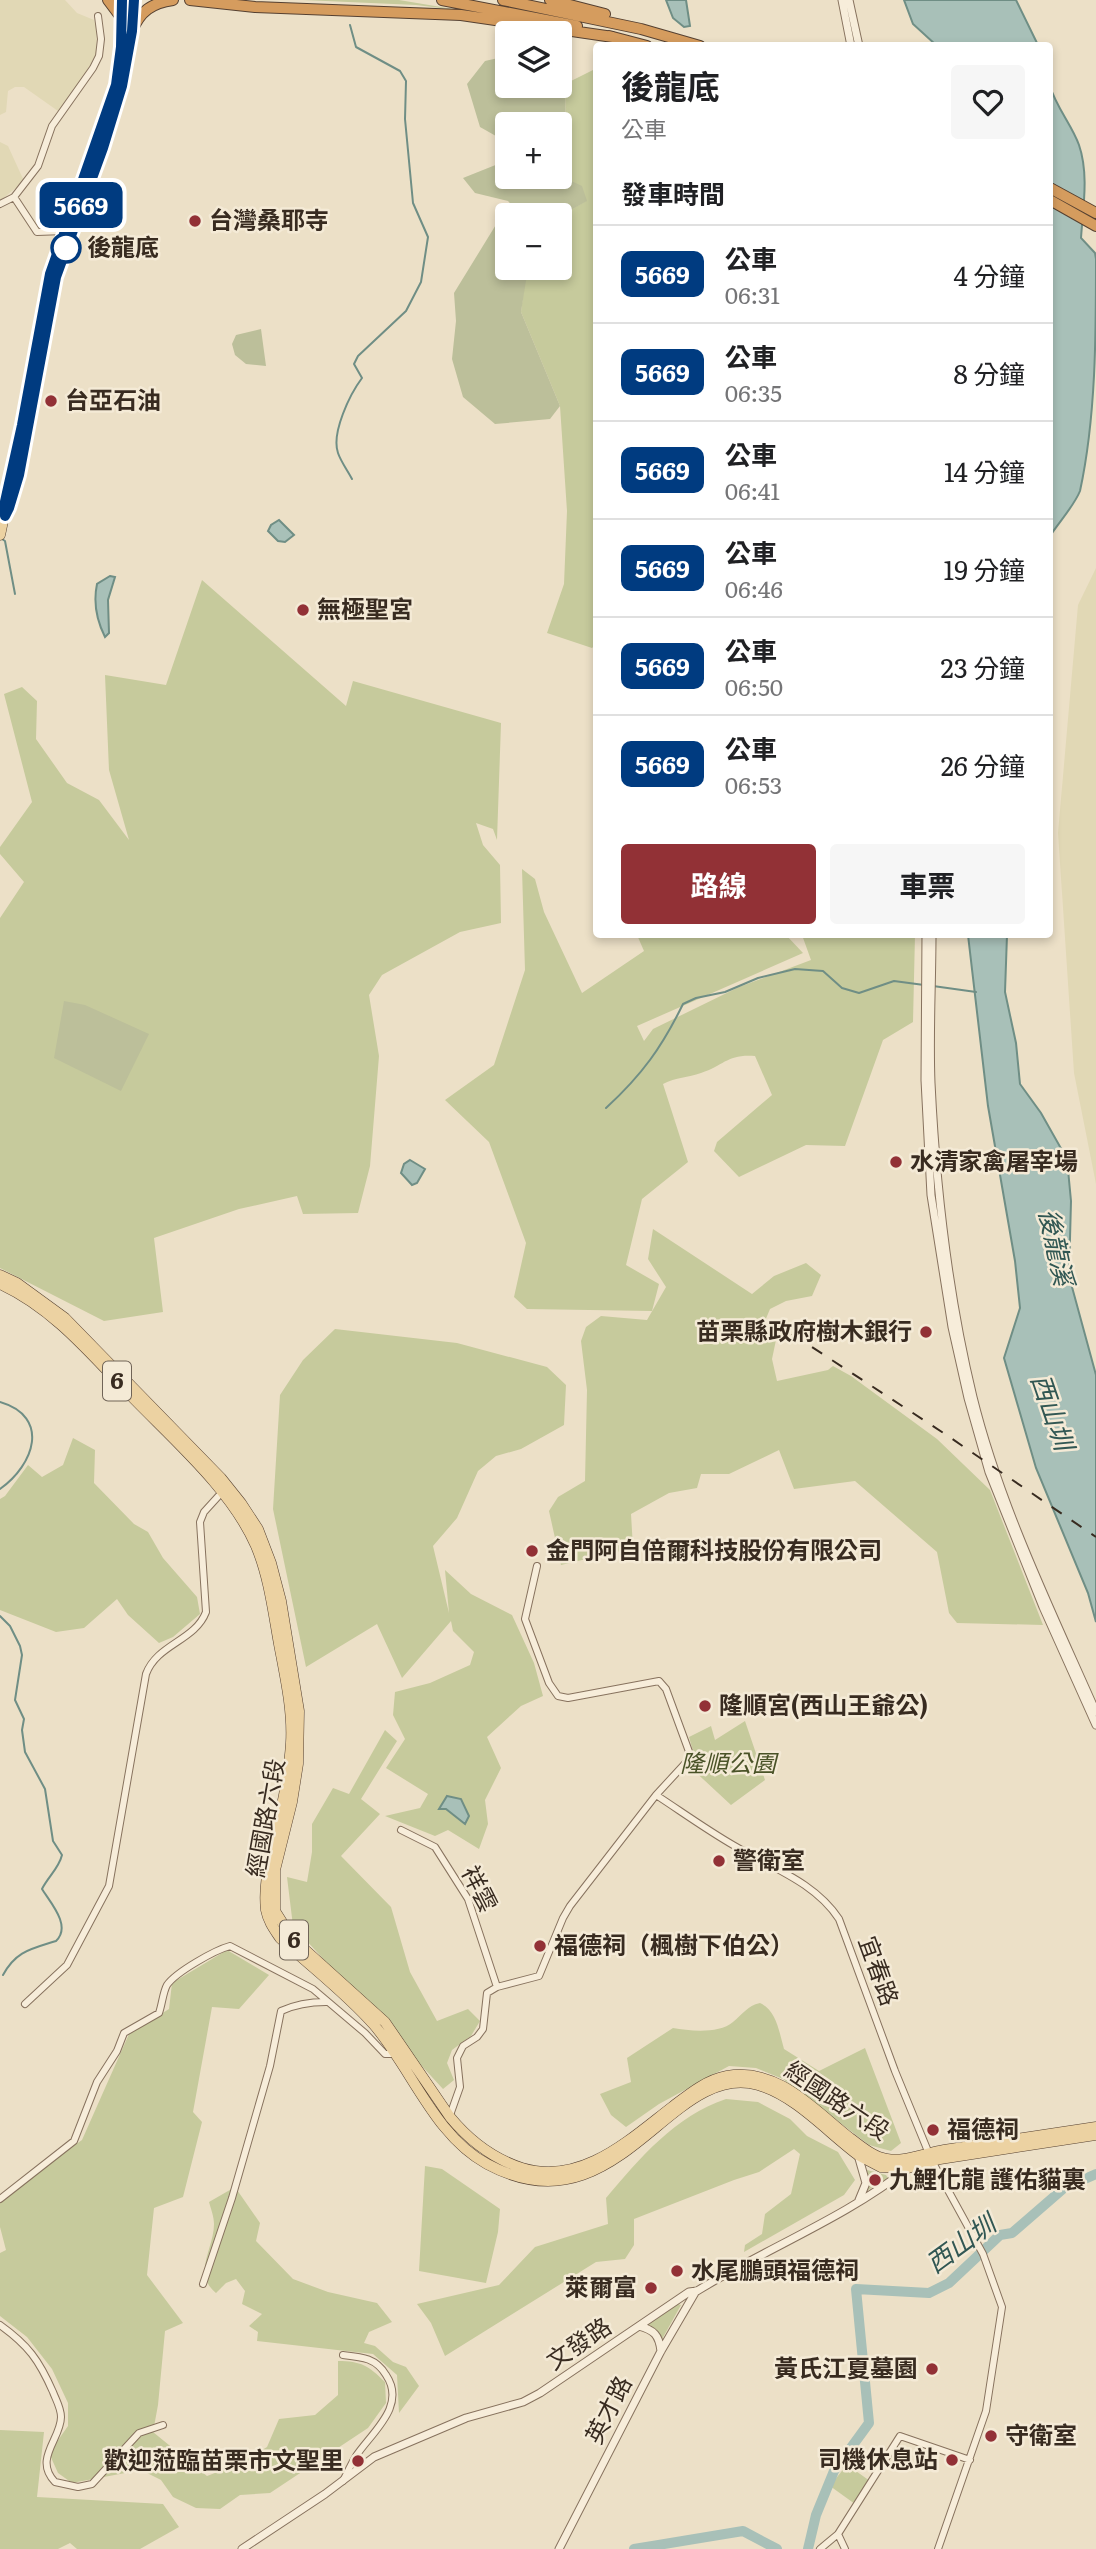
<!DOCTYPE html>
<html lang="zh-TW">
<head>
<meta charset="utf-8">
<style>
  :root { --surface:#fff; --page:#f6f6f6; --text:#202124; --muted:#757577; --line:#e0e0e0; --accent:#923136 }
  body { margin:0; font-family:Literata,"Noto Sans TC",serif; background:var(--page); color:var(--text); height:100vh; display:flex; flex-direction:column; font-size:26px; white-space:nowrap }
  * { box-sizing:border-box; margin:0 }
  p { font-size:23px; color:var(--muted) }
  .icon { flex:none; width:38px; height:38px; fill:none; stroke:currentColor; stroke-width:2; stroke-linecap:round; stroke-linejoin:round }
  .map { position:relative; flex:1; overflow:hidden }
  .details { position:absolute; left:593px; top:42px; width:460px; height:896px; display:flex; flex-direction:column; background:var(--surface); border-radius:7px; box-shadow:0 4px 10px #0003 }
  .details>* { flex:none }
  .badge { padding:0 14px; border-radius:10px; font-size:24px; line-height:46px }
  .fabs { position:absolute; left:495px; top:21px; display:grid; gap:14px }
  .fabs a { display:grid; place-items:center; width:77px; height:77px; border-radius:7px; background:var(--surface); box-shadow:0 4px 10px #0003; font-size:35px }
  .map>.badge { position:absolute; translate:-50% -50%; box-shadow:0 0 0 4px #fff }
  h2 { padding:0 28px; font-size:26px; line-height:63px }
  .round { display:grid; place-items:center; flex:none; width:74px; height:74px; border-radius:7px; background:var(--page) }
  .headline { display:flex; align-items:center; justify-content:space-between; height:119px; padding:0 28px }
  h1 { font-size:33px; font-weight:700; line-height:52px }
  .action { display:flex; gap:14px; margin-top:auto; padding:14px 28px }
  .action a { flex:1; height:80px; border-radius:7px; background:var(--accent); color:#fff; font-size:28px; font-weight:700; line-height:80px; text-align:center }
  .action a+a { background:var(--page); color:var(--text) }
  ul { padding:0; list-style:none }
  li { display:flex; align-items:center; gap:21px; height:98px; padding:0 28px; border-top:2px solid var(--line) }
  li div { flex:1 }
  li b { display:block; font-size:26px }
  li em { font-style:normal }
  li .badge { min-width:77px; font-weight:700; text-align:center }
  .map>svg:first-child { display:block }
</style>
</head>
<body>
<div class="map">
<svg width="1096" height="2549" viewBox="0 0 1096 2549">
  <rect width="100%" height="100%" fill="#ece0c7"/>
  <path fill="#e1d8b5" d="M0,0H65L77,13L94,20L97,30L96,55L84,76L58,111L24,87H15L8,91L6,112L0,115Z
    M0,142L8,146L24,181L0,201Z
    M1096,568V1184L1074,1073L1058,833L1078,605Z"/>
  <path fill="#c6ca9c" d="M303,0H399L465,11L416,5Z
    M597,68V643L592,648L547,633L564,584L567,511L560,406L521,312L526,271L528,268H560V216L586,201L567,180L565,84Z
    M202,580L346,706L353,681L501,723L497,840L493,829L476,823L483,845L500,865L501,923L460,932L382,975L369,995L379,1056L370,1166L358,1213L303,1214L297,1196L239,1209L154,1238L163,1312L104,1321L0,1268V918L24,882L0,854V847L32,802L4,694L22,687L37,701L36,739L67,783L99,800L129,840L109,770L105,675L166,685Z
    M522,869L535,879L544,912L582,993L644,951L637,935H786L803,953L637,1026L644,1041L653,1029L739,987L811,960L802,935H915L913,1022L883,1040L845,1146L806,1145L739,1177L714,1151L717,1142L772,1095L755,1056C727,1054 725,1065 701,1073C688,1078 676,1077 663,1084L688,1162L642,1199L626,1265L659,1284L652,1311L527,1309L514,1297L526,1243L489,1142L445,1100L494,1065L525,970Z
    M653,1229L752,1294L774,1276L806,1263L821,1275L812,1296L786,1301L770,1309L762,1328L776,1340L772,1359L777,1381L828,1370L833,1366L851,1376L937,1439L990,1490L1043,1625L957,1623L949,1613L937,1552L855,1481L794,1489L779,1450L729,1474H701L697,1488L669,1493L631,1514L633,1548L561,1565L549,1511L558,1497L585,1481L587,1390L581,1341L586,1327L601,1316L647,1320L666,1287L648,1259Z
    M335,1329L457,1343L547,1367L566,1385L564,1425L521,1449L496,1456L478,1471L457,1518L433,1546L449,1613L445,1570L471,1594L512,1615L534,1663L543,1696L521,1706L487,1737L501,1768L485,1800L488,1824L479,1849L448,1830L435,1836L385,1816L420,1808L428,1794L386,1768L405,1739L393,1715L395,1692L430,1683L470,1665L474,1652L453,1631L451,1621L402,1678L377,1624L306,1667L273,1509L280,1395L303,1360Z
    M73,1438L95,1450L94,1483L134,1524L148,1532L163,1558L197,1597L200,1614L173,1637L159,1643L128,1615L117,1599L84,1628L56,1632L0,1610V1499L5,1496L28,1465L42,1477L63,1465Z
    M745,1721L765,1780L731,1805L689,1766L695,1758L689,1737L711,1726L715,1740Z
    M385,1730L397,1741L361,1799L380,1814L341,1856L391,1907L410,1972L437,2021L468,2009L480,2021L471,2036L452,2050L447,2063L454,2080L443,2089L293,1926L287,1877L307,1882L312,1852V1824L333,1788L349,1794Z
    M227,1950L269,1975L239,2009L212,2007L193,2112L202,2122L183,2197L154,2208L147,2275L183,2323L165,2331L158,2405L153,2432L207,2476L241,2463L267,2447L279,2419L315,2415L338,2395V2361C361,2361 369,2366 385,2382L386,2403L368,2428L270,2493L240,2495L220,2509L196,2508L173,2497L161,2480L141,2470L72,2483L58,2473L49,2453L68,2426V2403L52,2369L27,2337L0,2316V2253L6,2250L0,2227V2203L27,2179L82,2140L129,2034L169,2009L172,1983Z
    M760,2003C777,2011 779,2032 784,2049L819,2071L865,2048L901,2143L891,2151L869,2145L783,2079L756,2068L729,2066L659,2104L626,2127L611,2115L600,2094L631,2082L627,2058L673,2028C690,2031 719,2034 733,2022C743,2014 747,2006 760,2003Z
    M726,2099L758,2102L790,2119L807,2136L838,2152L855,2180L844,2195L744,2252L745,2245L762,2234L765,2214L791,2194L800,2154L794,2149L759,2172L734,2180L634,2219V2245L625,2259L596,2262L445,2356L431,2323L417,2304L499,2285L535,2247L608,2224L606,2198C640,2158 675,2116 726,2099Z
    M425,2166L442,2169L500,2209L498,2232L486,2283L419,2271Z
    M867,2170L886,2175L888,2178L865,2192Z
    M235,2187L260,2223L256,2241L293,2279L328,2292L377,2303L392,2322L369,2332L364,2343L375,2346L393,2362L406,2367L419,2386L399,2413L397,2375L373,2354L257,2341L258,2332L249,2326L262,2314L242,2304L245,2291L236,2279L226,2283L216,2293C192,2273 214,2249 214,2224C214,2217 211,2209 209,2202Z
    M678,2304L681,2305L661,2341L658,2332L647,2324Z
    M0,2430L44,2432L37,2497L163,2504L179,2527L140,2549H77L70,2543L58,2549H0Z
    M845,2467L851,2472L853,2469L870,2481L855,2504L830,2486Z"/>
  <path fill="#bcbf9a" d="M507,56L508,86H560V81L565,84L567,179L582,186L587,201L560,216L512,215L518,212L508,201L475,193L463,178L498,164L507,172L508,177H560V124H508L507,153L503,140L480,127L467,84L485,61Z
    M507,218L508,268H528L521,312L560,406L550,419L495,424L463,397L452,359L456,321L454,293L497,223Z
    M261,329L266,366L246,364L235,355L232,344L236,335Z
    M64,1001L85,1005L149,1034L121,1091L54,1058Z"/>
  <path fill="#a8c0b8" stroke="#6f8e85" stroke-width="2" d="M666,0H686L690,26L684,27L673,18Z
    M904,0H1016L1038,45H936L913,24Z
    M1050,86C1056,107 1072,125 1079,145C1089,174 1083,208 1081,238L1095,253L1096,259C1096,335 1096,417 1080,491C1074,506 1059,522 1050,536Z
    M279,520L294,535L285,542L278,541L268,531L271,525Z
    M110,576L115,577L108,600L109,633L105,637C96,619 93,603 97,584Z
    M968,935H1007L1005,992L1016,1043L1020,1084L1041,1113L1067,1159L1071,1201L1069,1276L1096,1375V1622L1088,1593L1036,1468L1004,1358L1020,1308L1015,1261L988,1106Z
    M410,1160L425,1169L417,1183L412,1185L401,1173L404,1164Z
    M447,1796L461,1799L469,1816L465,1824L446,1809H439Z"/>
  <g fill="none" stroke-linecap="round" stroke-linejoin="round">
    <path stroke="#6f8e85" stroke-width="2" d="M350,25L356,47L400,71L406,81L405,119L413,203L428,237L421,282L406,311L358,356L354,364L362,378C350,394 331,433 338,453C341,462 348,471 352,479
      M2,539L5,541L15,594
      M933,986L976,992
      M606,1108C642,1075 662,1047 683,1004L696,998L725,992L758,978L795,969L823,971L842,988L859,993L894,981L924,985
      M0,1402C51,1417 34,1465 0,1489
      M0,1616L10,1626L20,1646L22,1655L15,1700L24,1719L22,1730L25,1752L45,1789L53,1841L62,1855C59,1868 48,1877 42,1889C50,1902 72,1926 56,1941C31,1949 16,1951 3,1975"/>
    <path stroke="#a8c0b8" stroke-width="10" d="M634,2549L743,2531L777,2549
      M808,2549L816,2515L834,2471L869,2423L856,2289L929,2293L949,2283L1000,2235L1012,2233L1064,2188L1096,2174"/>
    <g stroke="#87725e" stroke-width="8">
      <path id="minor" d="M14,197L37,232L64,231
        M0,204L14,197L38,166L52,126L93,68L99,56L101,39L98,16
        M656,1795C682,1812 707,1830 733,1845C770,1867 815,1882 839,1919L895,2071L932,2161L983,2254L1002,2307L986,2411L938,2549
        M401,1830L435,1847L468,1899L497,1987
        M25,2004L67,1965L109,1886L146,1674C157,1644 195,1641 206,1612L200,1522L204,1512L224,1490
        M449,2118L460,2087L457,2058L463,2046L477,2037L483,2029L487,1993L497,1987L539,1976L563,1918L570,1906L656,1795L691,1757L666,1689L659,1681L568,1698L558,1696L549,1683L525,1619L537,1566
        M0,2199L74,2141L97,2082L117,2051L124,2033L159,2013C162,2005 163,1992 167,1985C176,1972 215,1950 230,1946L313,1989L365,2033L385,2054H396
        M203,2284L232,2198L270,2066L281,2011C294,2005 312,2002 326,2002
        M0,2325C28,2345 39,2360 53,2392C56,2400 61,2408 61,2417C61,2439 33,2459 55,2482L78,2487L92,2484L139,2433L163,2425
        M343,2481C347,2473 351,2464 356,2456C372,2432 407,2406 386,2375C376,2358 362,2357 343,2355
        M838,2534L845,2549
        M820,2549L838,2534L900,2436L970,2460"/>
    </g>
    <g stroke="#87725e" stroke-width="9">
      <path id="tertiary" d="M842,0L851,46
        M849,0L859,46
        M926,934L925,1080L931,1195L952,1327L968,1398L989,1472L1043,1607L1096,1725
        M932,934C932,984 929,1033 931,1083C936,1188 948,1294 973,1397C1000,1506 1051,1610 1096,1712
        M858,2155L866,2183L859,2200
        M639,2326C654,2330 659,2335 661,2351
        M242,2549L325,2494L374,2457L466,2418L523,2402L540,2393L689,2292L697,2291C765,2249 847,2217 908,2168
        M559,2549L661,2351L696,2291"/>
    </g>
    <g stroke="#554031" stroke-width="11">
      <path id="primary" d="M56,281L122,86L132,31L134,0
        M0,535C5,514 7,494 12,474L50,274L116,85L121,47L122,0
        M0,1275L17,1283L65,1318L221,1478L241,1503L258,1529L271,1563L281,1601L299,1711L298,1764L292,1802L275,1870V1911L292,1938L385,2022L450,2117C469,2140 494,2159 522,2168C581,2186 629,2140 672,2107C689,2094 706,2080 727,2076C778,2067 814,2110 850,2138C861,2146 873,2157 887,2159C905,2162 926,2153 944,2150C995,2142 1045,2135 1096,2127
        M0,1284C55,1309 94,1358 135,1400C177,1443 232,1491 256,1546C269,1577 273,1611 279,1644C285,1676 293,1711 291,1743C289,1775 282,1806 275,1837C270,1861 263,1885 266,1910C268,1921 274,1929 280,1938C311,1967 346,1993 374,2025C412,2069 434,2135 487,2164C618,2235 669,2060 758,2085C796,2096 827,2132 858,2155L881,2167L908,2168L940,2159L1096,2135"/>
    </g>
    <g stroke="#554031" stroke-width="12">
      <path id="motorway" d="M108,0L123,20
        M190,0L255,7L461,15L613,37
        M442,0L577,26
        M503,0L641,29L700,46
        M550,0L605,14
        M132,31C140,11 152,3 173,0
        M609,36L647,46
        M1050,188L1096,213
        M1050,200L1096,226"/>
    </g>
    <use href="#minor" stroke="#f7edda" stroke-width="6"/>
    <use href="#tertiary" stroke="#f7edda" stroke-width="7"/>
    <use href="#primary" stroke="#ecd2a2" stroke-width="10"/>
    <use href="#motorway" stroke="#d59c5e" stroke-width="10"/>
    <path stroke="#382b20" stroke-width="2" stroke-dasharray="12 12" stroke-linecap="butt" d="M792,1334L945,1434L1096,1537"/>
  </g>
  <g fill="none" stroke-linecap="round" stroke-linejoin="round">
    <g stroke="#fff" stroke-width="16">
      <path id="line" d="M122,0L121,47L116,85L50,274L22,425L4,506L5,516L9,508L19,475L56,277L103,148L122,86L132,31L134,0"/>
    </g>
    <use href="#line" stroke="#003b80" stroke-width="10"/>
  </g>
  <g fill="#923136" stroke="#f4ead6" stroke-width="2.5">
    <circle cx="195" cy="221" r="7"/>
    <circle cx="51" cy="401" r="7"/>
    <circle cx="303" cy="610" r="7"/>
    <circle cx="896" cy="1162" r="7"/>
    <circle cx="926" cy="1332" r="7"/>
    <circle cx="532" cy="1551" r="7"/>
    <circle cx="705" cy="1706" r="7"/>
    <circle cx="719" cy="1861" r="7"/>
    <circle cx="540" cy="1946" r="7"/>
    <circle cx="933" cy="2130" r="7"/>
    <circle cx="875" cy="2180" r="7"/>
    <circle cx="677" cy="2271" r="7"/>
    <circle cx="651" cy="2288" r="7"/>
    <circle cx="932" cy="2369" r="7"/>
    <circle cx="991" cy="2436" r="7"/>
    <circle cx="952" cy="2460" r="7"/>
    <circle cx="358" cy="2461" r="7"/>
  </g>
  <circle fill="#fff" stroke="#003b80" stroke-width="3.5" cx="66" cy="248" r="14"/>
  <g text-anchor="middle" stroke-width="5" stroke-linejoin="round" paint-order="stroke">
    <g fill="#f4ead6" stroke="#706457" stroke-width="2">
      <rect x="103" y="1361.5" width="28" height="39" rx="5"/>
      <rect x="280" y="1920.5" width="28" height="39" rx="5"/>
    </g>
    <g font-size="23" font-weight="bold" fill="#382b20">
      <text x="117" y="1389">6</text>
      <text x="294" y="1948">6</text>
    </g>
    <g font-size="24" font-weight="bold" fill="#382b20" stroke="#f4ead6" text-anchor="start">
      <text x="209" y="229">台灣桑耶寺</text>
      <text x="65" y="409">台亞石油</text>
      <text x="317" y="618">無極聖宮</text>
      <text x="910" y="1170">水清家禽屠宰場</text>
      <text x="912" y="1340" text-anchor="end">苗栗縣政府樹木銀行</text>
      <text x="546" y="1559">金門阿自倍爾科技股份有限公司</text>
      <text x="719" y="1714">隆順宮(西山王爺公)</text>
      <text x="733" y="1869">警衛室</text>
      <text x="554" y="1954">福德祠（楓樹下伯公）</text>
      <text x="947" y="2138">福德祠</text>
      <text x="889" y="2188">九鯉化龍 護佑貓裏</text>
      <text x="691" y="2279">水尾鵬頭福德祠</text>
      <text x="637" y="2296" text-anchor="end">萊爾富</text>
      <text x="918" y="2377" text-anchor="end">黃氏江夏墓園</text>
      <text x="1005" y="2444">守衛室</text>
      <text x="938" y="2468" text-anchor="end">司機休息站</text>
      <text x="344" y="2469" text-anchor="end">歡迎蒞臨苗栗市文聖里</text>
    </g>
    <g font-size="24" font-weight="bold" fill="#382b20" stroke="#f4ead6" text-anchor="start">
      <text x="87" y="256">後龍底</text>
    </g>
    <g font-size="24" font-style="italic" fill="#4a5328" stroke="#f4ead6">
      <text x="728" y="1772">隆順公園</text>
    </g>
    <g font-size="24" fill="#382b20" stroke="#f4ead6">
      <text transform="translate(266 1818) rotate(-80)" y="8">經國路六段</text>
      <text transform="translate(479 1889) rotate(63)" y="8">祥雲</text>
      <text transform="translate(878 1971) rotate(70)" y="8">宜春路</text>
      <text transform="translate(837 2101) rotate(34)" y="8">經國路六段</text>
      <text transform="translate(579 2344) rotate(-34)" y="8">文發路</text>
      <text transform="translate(609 2410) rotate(-63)" y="8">英才路</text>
    </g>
    <g font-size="26" font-style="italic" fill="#315753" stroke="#f4ead6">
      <text transform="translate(1056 1247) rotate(78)" y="9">後龍溪</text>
      <text transform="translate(1052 1412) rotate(71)" y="9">西山圳</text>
      <text transform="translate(961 2244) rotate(-36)" y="9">西山圳</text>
    </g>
  </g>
</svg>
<div class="fabs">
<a><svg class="icon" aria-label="layers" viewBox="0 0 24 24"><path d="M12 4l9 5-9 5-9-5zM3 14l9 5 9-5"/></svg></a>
<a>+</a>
<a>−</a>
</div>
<b class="badge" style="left:81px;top:205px;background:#003b80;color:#fff">5669</b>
<section class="details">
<div class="headline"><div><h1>後龍底</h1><p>公車</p></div><a class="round"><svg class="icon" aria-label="heart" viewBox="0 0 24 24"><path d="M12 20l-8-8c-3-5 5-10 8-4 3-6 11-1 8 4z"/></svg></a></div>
<h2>發車時間</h2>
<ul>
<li><span class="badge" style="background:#003b80;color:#fff">5669</span><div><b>公車</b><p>06:31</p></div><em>4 分鐘</em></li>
<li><span class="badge" style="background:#003b80;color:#fff">5669</span><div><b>公車</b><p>06:35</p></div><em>8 分鐘</em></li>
<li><span class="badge" style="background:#003b80;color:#fff">5669</span><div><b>公車</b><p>06:41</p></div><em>14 分鐘</em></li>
<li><span class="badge" style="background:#003b80;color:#fff">5669</span><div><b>公車</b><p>06:46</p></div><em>19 分鐘</em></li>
<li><span class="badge" style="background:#003b80;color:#fff">5669</span><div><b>公車</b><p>06:50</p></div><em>23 分鐘</em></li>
<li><span class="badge" style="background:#003b80;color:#fff">5669</span><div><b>公車</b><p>06:53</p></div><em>26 分鐘</em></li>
</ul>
<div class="action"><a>路線</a><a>車票</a></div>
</section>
</div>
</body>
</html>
